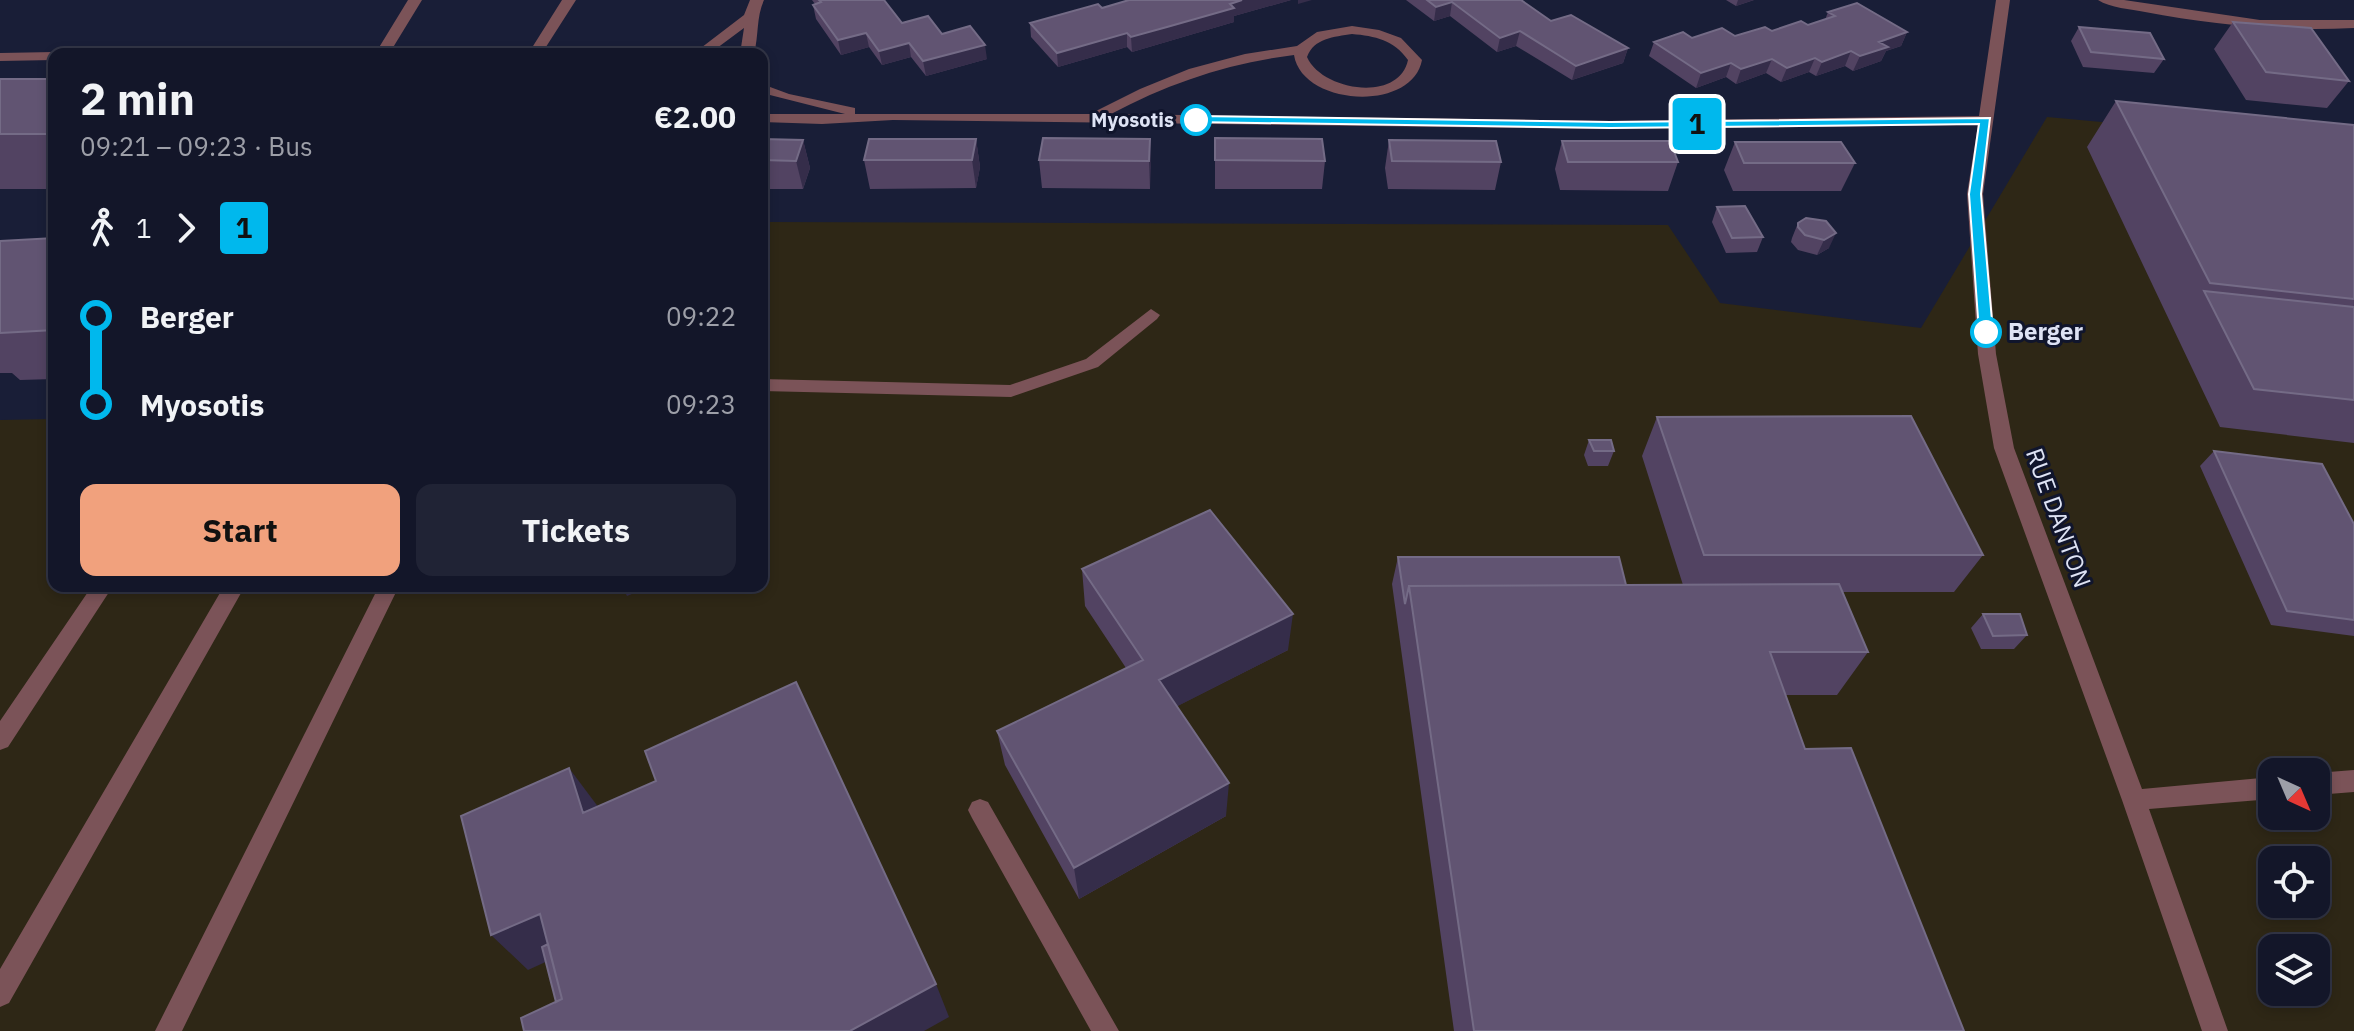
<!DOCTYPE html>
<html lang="en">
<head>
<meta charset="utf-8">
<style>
  :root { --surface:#131629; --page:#202335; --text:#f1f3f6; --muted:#9d9fa8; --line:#323546; --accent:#f1a17d }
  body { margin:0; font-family:"IBM Plex Sans",sans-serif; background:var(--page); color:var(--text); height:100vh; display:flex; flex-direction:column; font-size:30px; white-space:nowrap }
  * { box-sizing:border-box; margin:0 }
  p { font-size:26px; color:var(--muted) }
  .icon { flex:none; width:44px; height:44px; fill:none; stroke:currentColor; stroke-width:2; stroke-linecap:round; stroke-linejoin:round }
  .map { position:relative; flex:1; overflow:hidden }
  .sheet { position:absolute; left:48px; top:48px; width:720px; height:544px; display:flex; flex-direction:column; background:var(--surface); border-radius:16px; box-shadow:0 4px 12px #0003,0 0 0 2px var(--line) }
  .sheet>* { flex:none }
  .badge { padding:0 16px; border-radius:6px; font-size:28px; line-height:52px }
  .needle { width:52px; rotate:136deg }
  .controls { position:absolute; left:2258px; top:758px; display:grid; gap:16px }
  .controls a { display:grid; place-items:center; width:72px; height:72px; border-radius:16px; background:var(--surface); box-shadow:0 4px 12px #0003,0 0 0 2px var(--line); font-size:40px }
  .map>.badge { position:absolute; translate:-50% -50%; box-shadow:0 0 0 4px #fff }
  .legs { display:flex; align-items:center; gap:12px; height:88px; padding:0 32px; font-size:26px }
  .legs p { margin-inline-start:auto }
  .overview { display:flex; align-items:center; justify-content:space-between; height:136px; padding:0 32px }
  h1 { font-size:44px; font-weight:800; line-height:60px }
  .button { display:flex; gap:16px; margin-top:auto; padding:16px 32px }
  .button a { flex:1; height:92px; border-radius:16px; background:var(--accent); color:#111; font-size:32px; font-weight:800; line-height:92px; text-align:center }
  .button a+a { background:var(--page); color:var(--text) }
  ul { padding:0 32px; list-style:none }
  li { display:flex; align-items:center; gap:28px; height:88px; font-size:30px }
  li i { display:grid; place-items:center; width:12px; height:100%; margin:0 10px; background:currentColor }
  li i::after { content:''; width:20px; height:20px; margin:-10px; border:6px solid; border-radius:50%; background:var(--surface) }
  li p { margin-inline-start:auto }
  li:first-child i { background:linear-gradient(#0000 50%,currentColor 0) }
  li:last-child i { background:linear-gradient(currentColor 50%,#0000 0) }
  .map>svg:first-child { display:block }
</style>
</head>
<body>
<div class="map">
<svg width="2354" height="1031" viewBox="0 0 2354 1031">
  <rect width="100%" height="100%" fill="#191e37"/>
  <path fill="#2e2716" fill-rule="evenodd" d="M2047,117L2354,145V1031H0V420L54,419V586H762V222L1668,225L1720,303L1921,328ZM2272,772H2316V816H2272ZM2272,860H2316V904H2272ZM2272,948H2316V992H2272Z"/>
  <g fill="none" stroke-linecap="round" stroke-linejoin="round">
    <path fill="#7b5358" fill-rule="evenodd" d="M408,0H422L389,54H375Z
      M562,0H576L544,50H648L655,54H528Z
      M750,0H764C756,18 759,35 754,54H740L744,28L709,54H693L744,15Z
      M1996,0H2010L1983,194L1996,354L2014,448L2142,789L2272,777V799L2149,809L2228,1031H2202L2122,800L1994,448L1978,354L1967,194L1978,125L1610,129L893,120L822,124L762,122V114H845L762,93V84L789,94L855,108V114H1090L1140,89L1189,69L1245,54L1297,46L1317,32L1352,26L1379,30L1401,38L1422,60C1412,113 1302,106 1294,55C1229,63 1169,83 1111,114L1610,121L1979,116ZM1352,34C1375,36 1394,40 1408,60C1399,103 1322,91 1307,57C1314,38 1334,37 1352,34Z
      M2098,0H2124L2260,20H2354V28C2283,32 2215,25 2145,12C2131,9 2110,8 2098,0Z
      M471,47L496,50L503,54H433L440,50Z
      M54,52L60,54H54V60L0,61V53Z
      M1151,309L1160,315L1157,319L1098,367L1011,397L762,391V379L1010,385L1086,359Z
      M92,586H113L8,747L0,750V721Z
      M224,586H245L9,1003L0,1007V969Z
      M379,586H399L182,1031H155Z
      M2354,770V792L2316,795V773Z
      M980,799L988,802L1119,1031H1091L972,818L968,810L972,802Z"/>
  </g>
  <path fill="#524362" d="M812,0H884L902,23L942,34L987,59L926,76L911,57L882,65L869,47L841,55L816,19L813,5L815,4Z
    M1129,0H1291L1234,16V22L1132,52L1127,47L1058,67L1031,37L1030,23L1102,8Z
    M1406,0H1521L1551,21L1628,48L1623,63L1572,80L1516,46L1497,52L1450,16L1434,21Z
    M1726,0H1754L1736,6Z
    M1828,12L1907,32L1901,46L1886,51L1881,61L1853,71L1845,66L1816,76L1809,72L1781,82L1766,73L1736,84L1726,77L1696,88L1649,56L1654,42L1735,36L1808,25L1825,20Z
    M2233,22L2349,81L2327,108L2246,100L2214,49Z
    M2079,27L2164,59L2154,73L2083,67L2071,41Z
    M0,79H54V189H0Z
    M2116,101L2354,125V443L2220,427L2087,147Z
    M1215,138L1325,161L1322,189H1215Z
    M762,139L803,140L810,168L803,189H762Z
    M976,139L980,167L976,188L870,189L864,160Z
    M1150,139V189L1042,188L1039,160Z
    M1389,140L1501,162L1495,190L1388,189L1385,168Z
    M1562,141L1678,162L1668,191L1560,190L1555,169Z
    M1735,142L1855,163L1841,191H1733L1724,170Z
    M1717,207L1763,237L1757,252L1726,253L1712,222Z
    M1826,221L1829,248L1817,255L1798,250L1791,242L1792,238L1798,223Z
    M54,238V379L20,380L12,373H0V241Z
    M1657,417L1983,555L1954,592H1843L1868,652L1837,695H1785L1805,749L1964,1031H1454L1392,584L1398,557L1626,585H1683L1642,456Z
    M1589,440L1614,451L1608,466H1588L1584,455Z
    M2214,451L2354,524V636L2271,625L2200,466Z
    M1082,569L1288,650L1177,706L1226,816L1079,899L1005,765L997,731L1126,668L1085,606Z
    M1983,614L2027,635L2014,649H1981L1971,628Z"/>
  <path fill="#352d4a" d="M1242,0H1291L1234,16V22L1132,52L1131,37Z
    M1298,0H1312L1298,4Z
    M1738,0H1754L1736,6Z
    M1452,2L1450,16L1434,21L1436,7Z
    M1520,31L1516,46L1497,52L1500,38Z
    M1907,32L1901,46L1886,51L1881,61L1853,71L1860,56L1879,42Z
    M866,33L869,47L841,55L838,40Z
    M1127,33V47L1058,67L1057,53Z
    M909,43L911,57L882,65L879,51Z
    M985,45L987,59L926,76L923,61Z
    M1628,48L1623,63L1572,80L1576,66Z
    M1851,51L1845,66L1816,76L1822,62Z
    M1815,58L1809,72L1781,82L1787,68Z
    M1772,59L1766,73L1736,84L1741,69Z
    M1731,63L1726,77L1696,88L1701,73Z
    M976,139L980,167L976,188L972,160Z
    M1150,139L1151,167L1150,189L1149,161Z
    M803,140L810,168L803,189L796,161Z
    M1836,233L1829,248L1817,255L1824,240Z
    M762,523L768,539L762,542Z
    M622,586H651L627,596Z
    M1293,614L1288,650L1160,715L1159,680Z
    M569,768L599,808L583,813Z
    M1229,783L1226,816L1079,899L1074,868Z
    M540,914L574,949L528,970L491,935Z
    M936,984L949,1017L924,1031H850Z"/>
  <path fill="#615472" stroke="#746b86" stroke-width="2" d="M819,0H884L902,23L928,16L942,34L970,26L985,45L923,61L909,43L879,51L866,33L838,40L813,5L821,2Z
    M1129,0H1242L1230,4L1234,8L1167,27L1131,37L1127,33L1057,53L1030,23L1098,4L1102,8Z
    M1427,0H1521L1551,21L1571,15L1628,48L1576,66L1520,31L1500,38L1452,2L1436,7Z
    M1857,3L1907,32L1879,42L1888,47L1860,56L1851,51L1822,62L1815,58L1787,68L1772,59L1741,69L1731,63L1701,73L1654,42L1683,32L1692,38L1722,28L1735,36L1765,27L1772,31L1801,21L1808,25L1835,16L1828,12Z
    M2233,22L2311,28L2349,81L2266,72Z
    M2079,27L2150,33L2164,59L2091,52Z
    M0,79H54V134H0Z
    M2116,101L2354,125V299L2210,283Z
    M1043,138L1150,139L1149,161L1039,160Z
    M1215,138L1322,139L1325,161L1215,160Z
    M762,139L803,140L796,161L762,160Z
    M869,139H976L972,160H864Z
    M1389,140L1496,141L1501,162L1392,161Z
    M1562,141H1670L1678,162H1568Z
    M1735,142H1841L1855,163H1744Z
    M1745,206L1763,237L1732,238L1717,207Z
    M1806,218L1826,221L1836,233L1824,240L1805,235L1798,227V223Z
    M54,238V330L0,333V241Z
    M2204,291L2354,307V400L2254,389Z
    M1911,416L1983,555H1704L1657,417Z
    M1589,440H1611L1614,451H1594Z
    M2214,451L2322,464L2354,524V620L2287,611Z
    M1210,510L1293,614L1159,680L1229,783L1074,868L997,731L1143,660L1082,569Z
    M1398,557H1619L1626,585L1409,586L1405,604Z
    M1839,584L1868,652H1770L1805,749L1851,748L1964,1031H1474L1409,586Z
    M1983,614H2020L2027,635L1993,636Z
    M796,682L936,984L850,1031H524L521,1018L562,999L540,914L491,935L461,816L569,768L583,813L656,781L645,751Z
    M548,944L562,999L556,1002L542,947Z"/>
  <path fill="#00b8ed" stroke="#fff" stroke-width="2" d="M1196,116L1610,122L1990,118L1981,194L1993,332L1986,337L1979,332L1969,194L1979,124L1610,128L1192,122L1190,120Z"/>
  <g fill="#fff" stroke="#00b8ed" stroke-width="4">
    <circle cx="1196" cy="120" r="14"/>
    <circle cx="1986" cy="332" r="14"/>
  </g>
  <g text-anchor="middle" stroke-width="6" stroke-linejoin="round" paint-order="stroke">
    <g font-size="20" font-weight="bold" fill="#dee3f4" stroke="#10152c" text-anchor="end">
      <text x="1174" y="127">Myosotis</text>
    </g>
    <g font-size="24" font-weight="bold" fill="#dee3f4" stroke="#10152c" text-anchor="start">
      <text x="2008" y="340">Berger</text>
    </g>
    <g font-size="24" fill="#dee3f4" stroke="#10152c">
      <text transform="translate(2058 518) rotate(70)" y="8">RUE DANTON</text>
    </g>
  </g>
</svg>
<div class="controls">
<a><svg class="needle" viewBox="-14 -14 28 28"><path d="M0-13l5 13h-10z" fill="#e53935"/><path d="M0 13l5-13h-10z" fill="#9d9fa8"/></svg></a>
<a><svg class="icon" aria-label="locate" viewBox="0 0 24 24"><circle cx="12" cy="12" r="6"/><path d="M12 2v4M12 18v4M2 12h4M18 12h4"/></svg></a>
<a><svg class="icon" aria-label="layers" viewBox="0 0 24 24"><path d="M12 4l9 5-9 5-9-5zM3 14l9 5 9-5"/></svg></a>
</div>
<b class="badge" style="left:1697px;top:124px;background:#00b8ed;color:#111">1</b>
<section class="sheet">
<div class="overview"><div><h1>2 min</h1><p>09:21 – 09:23 · Bus</p></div><b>€2.00</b></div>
<div class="legs"><svg class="icon" aria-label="walk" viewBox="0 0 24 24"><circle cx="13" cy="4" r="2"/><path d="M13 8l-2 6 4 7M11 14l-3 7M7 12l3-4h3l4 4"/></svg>1<svg class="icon" aria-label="forward" viewBox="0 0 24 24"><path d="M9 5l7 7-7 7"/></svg><b class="badge" style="background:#00b8ed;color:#111">1</b></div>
<ul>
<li><i style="color:#00b8ed"></i><b>Berger</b><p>09:22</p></li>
<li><i style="color:#00b8ed"></i><b>Myosotis</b><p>09:23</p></li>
</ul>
<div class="button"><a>Start</a><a>Tickets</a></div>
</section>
</div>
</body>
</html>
